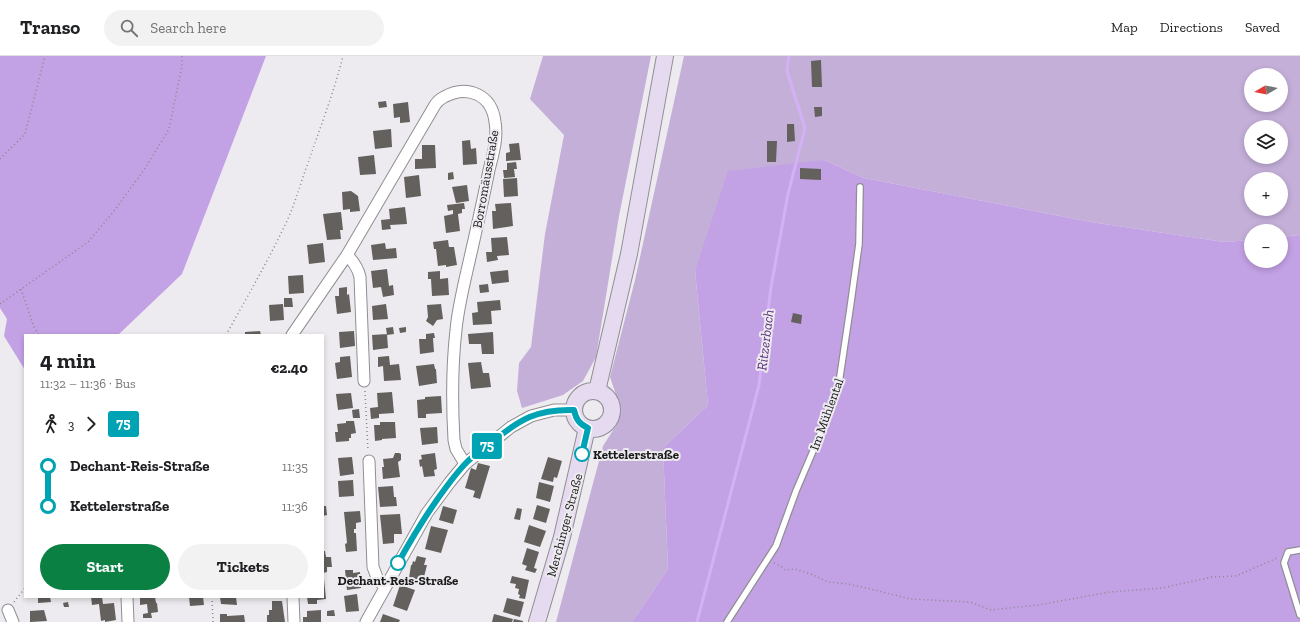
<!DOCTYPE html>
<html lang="en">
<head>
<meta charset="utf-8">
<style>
  :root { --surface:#fff; --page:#f2f2f2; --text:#202124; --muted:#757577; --line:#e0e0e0; --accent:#0b8043 }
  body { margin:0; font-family:"Zilla Slab",serif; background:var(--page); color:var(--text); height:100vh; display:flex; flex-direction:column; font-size:15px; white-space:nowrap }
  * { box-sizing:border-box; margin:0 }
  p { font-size:13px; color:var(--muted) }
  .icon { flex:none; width:22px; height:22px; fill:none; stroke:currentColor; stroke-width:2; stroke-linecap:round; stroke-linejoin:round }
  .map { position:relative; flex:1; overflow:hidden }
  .details { position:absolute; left:24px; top:278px; width:300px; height:264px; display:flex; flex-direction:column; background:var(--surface); border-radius:0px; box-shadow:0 2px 6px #0003 }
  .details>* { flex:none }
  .badge { padding:0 8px; border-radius:3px; font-size:14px; line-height:26px }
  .needle { width:26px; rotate:260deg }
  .controls { position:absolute; left:1244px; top:12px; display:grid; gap:8px }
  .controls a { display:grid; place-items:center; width:44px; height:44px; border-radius:50%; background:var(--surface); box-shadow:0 2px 6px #0003; font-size:20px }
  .map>.badge { position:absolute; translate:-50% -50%; box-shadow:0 0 0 2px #fff }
  .legs { display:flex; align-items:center; gap:6px; height:44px; padding:0 16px; font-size:13px }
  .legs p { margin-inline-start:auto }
  .overview { display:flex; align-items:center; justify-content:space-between; height:68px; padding:0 16px }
  h1 { font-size:22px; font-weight:800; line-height:30px }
  .action { display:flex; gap:8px; margin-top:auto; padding:8px 16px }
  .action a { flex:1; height:46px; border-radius:24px; background:var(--accent); color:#fff; font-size:16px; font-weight:800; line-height:46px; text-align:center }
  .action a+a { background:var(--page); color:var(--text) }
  ul { padding:0 16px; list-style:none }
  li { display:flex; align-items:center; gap:14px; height:40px; font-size:15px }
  li i { display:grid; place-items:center; width:6px; height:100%; margin:0 5px; background:currentColor }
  li i::after { content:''; width:10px; height:10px; margin:-5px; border:3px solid; border-radius:50%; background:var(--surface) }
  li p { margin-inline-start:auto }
  li:first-child i { background:linear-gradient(#0000 50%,currentColor 0) }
  li:last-child i { background:linear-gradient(currentColor 50%,#0000 0) }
  header { display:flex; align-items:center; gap:24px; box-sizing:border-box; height:56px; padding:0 20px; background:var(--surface); border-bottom:1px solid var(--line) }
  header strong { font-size:19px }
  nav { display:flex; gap:22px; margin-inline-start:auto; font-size:14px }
  .search { width:280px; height:36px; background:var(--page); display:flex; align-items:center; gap:10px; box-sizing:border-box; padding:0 14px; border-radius:22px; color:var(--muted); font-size:15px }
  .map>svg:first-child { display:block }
</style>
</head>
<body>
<header>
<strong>Transo</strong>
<div class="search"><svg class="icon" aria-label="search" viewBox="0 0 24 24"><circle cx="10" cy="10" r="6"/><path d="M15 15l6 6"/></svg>Search here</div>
<nav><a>Map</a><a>Directions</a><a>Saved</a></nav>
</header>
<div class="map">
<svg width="1300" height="566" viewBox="0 0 1300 566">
  <rect width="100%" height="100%" fill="#edebef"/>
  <path fill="#c4afd9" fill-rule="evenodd" d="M543,0H651L619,160L596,301L583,325L563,339L522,352L517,335L519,307L531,291L545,178L564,79L530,43Z
    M684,0H1300V179L1281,181V175H1251V184L1224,186L1091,166L864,122L824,104L695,215L708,349L663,392L668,513L634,563V566H556L603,390L617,368L621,354L610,321L635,224ZM1251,19H1281V49H1251ZM1251,71H1281V101H1251ZM1251,123H1281V153H1251Z"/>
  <path fill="#c3a1e5" d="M0,0H266L182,218L118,279H25V314L4,280L7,263L0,252Z
    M824,104L864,122L1091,166L1224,186L1251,184V205H1281V181L1300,179V566H634V563L668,513L663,392L708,349L695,215L728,115Z"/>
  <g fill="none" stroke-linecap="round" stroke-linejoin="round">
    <path stroke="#d4b1f6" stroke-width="3" d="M697,566L759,329L771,231L788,138L805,72L787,15L789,0"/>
  </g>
  <path fill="#63605d" d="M821,4L822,31H812L811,5Z
    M386,45L387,51L379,52L378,46Z
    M408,46L410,66L400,67V61L394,62L393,48Z
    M814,51H822V60L815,61Z
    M787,68H794L795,85L787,86Z
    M391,73L392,91L375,93L373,75Z
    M470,84L471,93L476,92L477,108L463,109L462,85Z
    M767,85H777L776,106H767Z
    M519,87L521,104L506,105V97L510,96L509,88Z
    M422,89H435L436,112L415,113V103H422Z
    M374,99L376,118L360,119L358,101Z
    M516,106L517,113H514L515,121L504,122L503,114H507V107Z
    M800,112L821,113V124L800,123Z
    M453,116L454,123L448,124V117Z
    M419,119L421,140L406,142L404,121Z
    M517,122L518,140L504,141L503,123Z
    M467,129L469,145L456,147L452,131Z
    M351,135L358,140L360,155L350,156V153L343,154L342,136Z
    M464,147L465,153H462V157L458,158L460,175L446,177L444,160L453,158V154L448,155L447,149Z
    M511,147L513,170L493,173L492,155H496L495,148Z
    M405,151L407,168L390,169L391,173L382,174L381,164L390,163L389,153Z
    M341,156L343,174H340L341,183L327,184L323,158Z
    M507,181L509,199L497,200L498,204L487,206L486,196H492L491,182Z
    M448,184L449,191H454L457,209L446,211V209L438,210L436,193H434L433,186Z
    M323,187L325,206L309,208L307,189Z
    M385,187L386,193L396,192L397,202L373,204L371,189Z
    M387,213L389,230L393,229L394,239L383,241L381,231L373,232L371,215Z
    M508,214L509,226L492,228L490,216Z
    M440,215V223L448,222L449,239L432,240L431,223H428V216Z
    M303,219L304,237L289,238L288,220Z
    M488,228L489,236L480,237L479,229Z
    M347,231V239L349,238L351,256L337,258L335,240H339V232Z
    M284,242H292L293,251H284Z
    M500,244L501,254L491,255L492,268L473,269L472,257L478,256L477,246Z
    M283,248L284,264L270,265L269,249Z
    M386,248L388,263L373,264L372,250Z
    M441,248L443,263L437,264L433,270L426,265L428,261L427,249Z
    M793,257L802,259L801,268L791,266Z
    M393,271L394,278L387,279L386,272Z
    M406,271V276L400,277L399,272Z
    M260,275L261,279H245V276Z
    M354,275L355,290L340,292L339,276Z
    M493,276L494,298H482L481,288H469L468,278Z
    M434,277L435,282H433L434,296L420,298L419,283H426V278Z
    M387,278L388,292L373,294L372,279Z
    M350,300L352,321L337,323L335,307L340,306V301Z
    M389,300L390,309L399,308L401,324L384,325L383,310L378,311V301Z
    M481,306L483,317H489L491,331L471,333L468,307Z
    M434,308L435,313H436L437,327L419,330L416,310Z
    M392,336L394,357L379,358V362L371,363L370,352L378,351L377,337Z
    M351,337L353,352L338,354L336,338Z
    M441,340L442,357L426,358V362H418L417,344L425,343V341Z
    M359,353L360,362H353L352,354Z
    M346,365H354L356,377L351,378V382H349V385L336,386L335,376H338L337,368L346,367Z
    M380,366H395L396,382L382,383V384L375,385L374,369H380Z
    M437,371L438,387L422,389L420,372Z
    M395,397H399L401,398V404L398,406L400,421L383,423L382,411H384L383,403L393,402Z
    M435,397L437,413L434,414L435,420L424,421L422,410L420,411L419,404L422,403L421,399Z
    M352,401L354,418L340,420L338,402Z
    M548,401L562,405L557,422L554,421L553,426L541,423Z
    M478,407L490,410L480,443L473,441L475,435L465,432L471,412L476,414Z
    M353,424L354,440L339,441L338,425Z
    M539,426L554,430L550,446L536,442Z
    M393,430L394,441H396L397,450L380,451L378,431Z
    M537,449L550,453L546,467L533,463Z
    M323,450H326L327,459L323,460Z
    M443,450L457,454L453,468L439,464Z
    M517,452L522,453L520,464L514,463Z
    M360,455L361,466L356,467V473H354V477H356L357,495L346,496L345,488L347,487L344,456Z
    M400,458L402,478H394V487L383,488L380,459Z
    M529,469L546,475L540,491L524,486Z
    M431,470L448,474L441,497L425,493Z
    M527,492L539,496L534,512L537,513L535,517L525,514L527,510L522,508Z
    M323,495H325L326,501H331L332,511H327V516L323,517Z
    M417,500L426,502L424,509H427L423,525L409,522L411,509H412L413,505L415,506Z
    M345,514H353V517L360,516L361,532L347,534Z
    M512,520L529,524L525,543L519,542L520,539L518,538L519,533L515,532L516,528L510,527Z
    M323,523H324L326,543L317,544V548H308L307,541H323Z
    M400,529L415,534L407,555L393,550Z
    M357,538L359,555L346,556L344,540Z
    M38,541H50L51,546L38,547Z
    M91,541H102L103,548L114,547L116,564L105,566V564L101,565L99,548L92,549Z
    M140,541H155L156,547H157L158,556L151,557L152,562H143V558L148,557L147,548L140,549Z
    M189,541H203L204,549L190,550Z
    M220,541H236L237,549L221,548Z
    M507,542L524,546L520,561L503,556Z
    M272,545H282L285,566H267V559H269V554H272Z
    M68,546L69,551H64L63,547Z
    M44,554L47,565L30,566V555Z
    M321,554V566H303V561H307V555Z
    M334,554L335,560H327V555Z
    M220,558H227V560L244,559L245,566H220Z
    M383,558L400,564L399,566H380Z
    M494,558L513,563L512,566H492Z
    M514,563L523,565V566H513Z"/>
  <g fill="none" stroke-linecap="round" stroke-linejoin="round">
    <g stroke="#908e92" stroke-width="8">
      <path id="lane" d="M1300,494L1288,496L1284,507L1300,559
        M727,566L776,490L796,435L822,374L839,327L850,253L859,188L860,131"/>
    </g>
    <g stroke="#908e92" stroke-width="13">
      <path id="street" d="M347,199C354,206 358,212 360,221L364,325
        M292,279L347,199L435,49C437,46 440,43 444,41C468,28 492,39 495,66C498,82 493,98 489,114C483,145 476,175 469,206C464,228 458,252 456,274C452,309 452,349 454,384L456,393L465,408
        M369,405L373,511L378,524L385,531
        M127,541L128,566
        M293,541L294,566
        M8,554L13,566
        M366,566L427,457L450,426L465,408L511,371L531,360L554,354H574"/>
    </g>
    <g stroke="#908e92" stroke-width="18">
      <path id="secondary" d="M597,335L629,198L665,0
        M574 354a19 19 0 1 1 38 0a19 19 0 1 1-38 0Z
        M537,566L562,481L587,372"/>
    </g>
    <path stroke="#8a888b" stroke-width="1.5" stroke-dasharray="1 3" stroke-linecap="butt" d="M0,103L25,78L45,0
      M21,233L34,271L39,279
      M0,248L88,186L114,155L146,111L169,73L182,10V0
      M226,279C246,243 267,207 285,169C295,149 300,128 308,107C320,72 334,36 343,0
      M365,335L368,395
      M774,507L782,511L785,514L795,513L813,519L828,526L848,528L875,534L910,543L970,546L991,554L1038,549L1110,536L1162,532L1212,521L1236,520L1277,502
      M212,541L213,566
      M14,546L25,532"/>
    <use href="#lane" stroke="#fff" stroke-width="5.5"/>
    <use href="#street" stroke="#fff" stroke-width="11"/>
    <use href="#secondary" stroke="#e5daef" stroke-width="16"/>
  </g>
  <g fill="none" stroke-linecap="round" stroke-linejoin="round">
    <g stroke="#fff" stroke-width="9">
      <path id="line-1" d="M398,507C413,480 428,455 447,430C453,422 459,414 466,407C474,399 483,393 492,386C520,363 537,353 574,354C576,363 579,368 588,372L582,398"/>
    </g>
    <use href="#line-1" stroke="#00a3b4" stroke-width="6"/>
  </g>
  <g fill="#fff" stroke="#00a3b4" stroke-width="2">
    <circle cx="582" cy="398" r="7"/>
    <circle cx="398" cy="507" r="7"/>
  </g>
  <g text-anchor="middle" stroke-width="4" stroke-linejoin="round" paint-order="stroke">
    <g font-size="13" fill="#19191a" stroke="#edebef">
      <text transform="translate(485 123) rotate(-80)" y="5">Borromäusstraße</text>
      <text transform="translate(826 358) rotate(-70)" y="5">Im Mühlental</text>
      <text transform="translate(564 469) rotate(-75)" y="5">Merchinger Straße</text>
    </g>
    <g font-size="13" font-weight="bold" fill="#19191a" stroke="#edebef" text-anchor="start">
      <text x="593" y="403">Kettelerstraße</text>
      <text x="398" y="529" text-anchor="middle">Dechant-Reis-Straße</text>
    </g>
    <g font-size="14" font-style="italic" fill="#5a2e7d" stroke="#edebef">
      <text transform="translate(765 284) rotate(-83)" y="5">Ritzerbach</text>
    </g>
  </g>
</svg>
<div class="controls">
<a><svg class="needle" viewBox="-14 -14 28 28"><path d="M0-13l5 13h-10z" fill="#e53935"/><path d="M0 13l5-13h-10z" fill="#757577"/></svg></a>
<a><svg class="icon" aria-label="layers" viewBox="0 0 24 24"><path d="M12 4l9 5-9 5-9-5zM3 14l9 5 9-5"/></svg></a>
<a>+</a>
<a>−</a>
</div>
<b class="badge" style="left:487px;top:390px;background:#00a3b4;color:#fff">75</b>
<section class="details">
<div class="overview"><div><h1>4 min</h1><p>11:32 – 11:36 · Bus</p></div><b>€2.40</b></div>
<div class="legs"><svg class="icon" aria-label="walk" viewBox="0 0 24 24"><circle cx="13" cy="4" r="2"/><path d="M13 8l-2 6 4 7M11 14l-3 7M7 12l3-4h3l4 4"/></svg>3<svg class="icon" aria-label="forward" viewBox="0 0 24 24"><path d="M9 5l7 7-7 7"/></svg><b class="badge" style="background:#00a3b4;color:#fff">75</b></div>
<ul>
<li><i style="color:#00a3b4"></i><b>Dechant-Reis-Straße</b><p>11:35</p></li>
<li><i style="color:#00a3b4"></i><b>Kettelerstraße</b><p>11:36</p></li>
</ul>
<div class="action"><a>Start</a><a>Tickets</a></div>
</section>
</div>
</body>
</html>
